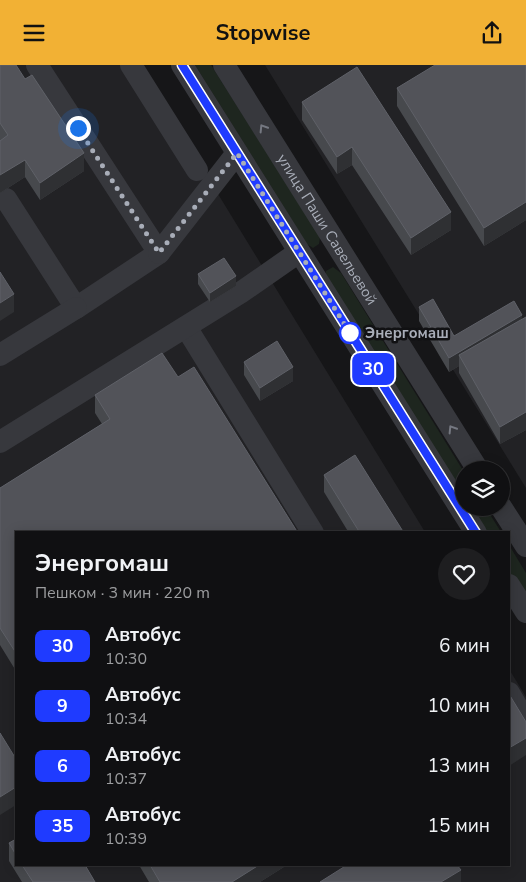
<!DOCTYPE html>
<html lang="ru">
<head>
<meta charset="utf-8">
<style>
  :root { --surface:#101012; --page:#1e1e20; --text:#f1f3f6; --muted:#9c9d9f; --line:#303032; --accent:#f2b134 }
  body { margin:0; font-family:"Nunito Sans",sans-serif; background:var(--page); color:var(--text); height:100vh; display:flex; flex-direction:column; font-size:19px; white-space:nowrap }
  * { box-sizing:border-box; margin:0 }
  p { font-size:16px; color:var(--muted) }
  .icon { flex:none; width:28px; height:28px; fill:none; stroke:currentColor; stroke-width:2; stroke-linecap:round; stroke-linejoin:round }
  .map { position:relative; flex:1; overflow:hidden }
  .drawer { position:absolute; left:15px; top:466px; width:495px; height:335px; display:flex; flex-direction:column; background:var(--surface); border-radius:0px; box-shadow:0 2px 12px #0003,0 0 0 1px var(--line) }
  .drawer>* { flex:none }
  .badge { padding:0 10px; border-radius:8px; font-size:18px; line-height:32px }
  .buttons { position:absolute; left:455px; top:396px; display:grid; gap:10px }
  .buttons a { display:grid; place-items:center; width:55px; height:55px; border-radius:50%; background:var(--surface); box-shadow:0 2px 12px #0003,0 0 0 1px var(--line); font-size:25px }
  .you { position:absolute; width:25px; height:25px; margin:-12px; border:4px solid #fff; border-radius:50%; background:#1a73e8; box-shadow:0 0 0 8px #1a73e833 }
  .map>.badge { position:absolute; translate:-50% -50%; box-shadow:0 0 0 2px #fff }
  .round { display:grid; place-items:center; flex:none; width:52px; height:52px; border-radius:26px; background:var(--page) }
  .summary { display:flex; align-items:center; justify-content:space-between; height:85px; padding:0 20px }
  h1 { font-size:24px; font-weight:700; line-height:38px }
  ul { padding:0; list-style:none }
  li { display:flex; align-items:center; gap:15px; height:60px; padding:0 20px }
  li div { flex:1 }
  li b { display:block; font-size:19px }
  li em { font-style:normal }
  li .badge { min-width:55px; font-weight:700; text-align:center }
  header { display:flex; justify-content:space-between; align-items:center; height:65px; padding:0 20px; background:var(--accent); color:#111; font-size:22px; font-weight:700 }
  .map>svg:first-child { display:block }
</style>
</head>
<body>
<header><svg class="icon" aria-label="menu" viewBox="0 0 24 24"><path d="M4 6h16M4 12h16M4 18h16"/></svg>Stopwise<svg class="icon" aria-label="share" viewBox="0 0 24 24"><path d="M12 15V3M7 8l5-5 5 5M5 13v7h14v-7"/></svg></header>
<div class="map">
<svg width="526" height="817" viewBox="0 0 526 817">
  <rect width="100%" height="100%" fill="#161618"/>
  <path fill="#222225" d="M0,0H139L425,467L16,468V800H509V604L526,632V817H0Z
    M265,0H526V423Z"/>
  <path fill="#1e261f" d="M195,0H211L320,172L319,179L313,183L307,179Z
    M333,202L341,208L464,407V439L326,210V206Z
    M466,443H486L501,467H479Z
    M509,480L526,508V534L509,516Z"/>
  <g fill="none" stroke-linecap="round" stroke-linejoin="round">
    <g stroke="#37383d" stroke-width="22">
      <path d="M131,0L197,105"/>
      <path d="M182,0L476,468"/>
      <path id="s1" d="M224,0L478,405"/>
      <path d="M6,134L76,243L159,188L37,0"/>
      <path d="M159,188L237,88"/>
      <path d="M186,262L313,468"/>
      <path d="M0,290L76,243"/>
      <path d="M0,377L240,228L299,187"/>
      <path d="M501,442L526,481"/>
      <path d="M509,520L526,547"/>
      <path d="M509,628L526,657"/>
    </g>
  </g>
  <path fill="#47494d" d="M0,0L84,106L40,135L25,112L0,128Z
    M526,0V155L484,181L397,41V23Z
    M302,37L451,165L411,190L352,100L337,109L302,55Z
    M198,209L236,221L210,237L198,219Z
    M419,242L454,271L522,255L526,252V365L500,379L459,308V301L449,307L419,256Z
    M244,297L293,316L260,336L244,310Z
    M178,312L16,468V606L0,580V423L102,359L95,348V330Z
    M324,410L404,468H349L324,427Z
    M16,774V800H85L95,817H22L9,796V778Z
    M139,800H287L260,817H149Z"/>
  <path fill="#2f3033" d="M352,82V100L337,109V92Z
    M84,88V106L40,135V118Z
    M25,95V112L0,128V110Z
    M526,137V155L484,181V163Z
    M451,147V165L411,190V173Z
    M236,211V221L210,237V228Z
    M14,229V247L0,256V238Z
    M522,250V264L459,290V301L449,307V293Z
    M293,302V316L260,336V323Z
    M526,347V365L500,379V362Z
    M526,673V690L509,701V683Z
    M16,722V740L0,750V732Z
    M259,800H287L260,817H232Z
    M461,805V817H441Z"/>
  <path fill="#525359" stroke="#5f6168" d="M0,0H16L25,14L32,10L84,88L40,118L25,95L0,110V76L8,70L0,58Z
    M435,0H526V137L484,163L397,23Z
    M357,2L451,147L411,173L352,82L337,92L302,37Z
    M224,193L236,211L210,228L198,209Z
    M0,207L14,229L0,238Z
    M433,234L454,271L514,236L522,250L449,293L419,242Z
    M526,252V347L500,362L459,290Z
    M277,276L293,302L260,323L244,297Z
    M162,288L178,312L194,302L298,468H16V588L0,563V423L110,354L95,330Z
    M355,390L404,468H360L324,410Z
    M509,629L526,657V673L509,683Z
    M0,668L16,694V722L0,732Z
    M16,774V790L9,778Z
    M22,800H85L95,817H33Z
    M150,800H259L232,817H160Z
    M347,800H457L461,805L441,817H320Z"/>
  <defs><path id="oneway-chevron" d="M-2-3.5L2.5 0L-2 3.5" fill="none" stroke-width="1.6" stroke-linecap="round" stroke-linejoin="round" transform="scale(1.25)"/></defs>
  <g stroke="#757881">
    <use href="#oneway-chevron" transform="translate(263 63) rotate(-122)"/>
    <use href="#oneway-chevron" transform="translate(452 364) rotate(-122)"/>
  </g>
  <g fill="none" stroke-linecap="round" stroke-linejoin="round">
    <g stroke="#fff" stroke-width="11">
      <path id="line" d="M182,0L476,468"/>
    </g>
    <use href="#line" stroke="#1f3bff" stroke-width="8"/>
    <path stroke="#a8adb8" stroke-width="5" stroke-dasharray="0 9" d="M78,63L159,188L237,88L350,268"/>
  </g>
  <circle fill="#fff" stroke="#1f3bff" stroke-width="2.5" cx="350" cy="268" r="10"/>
  <g text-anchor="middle" stroke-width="5" stroke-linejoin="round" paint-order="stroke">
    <g font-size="15" fill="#a8adb8" stroke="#111113">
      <text dy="5" stroke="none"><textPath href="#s1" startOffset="194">улица Паши Савельевой</textPath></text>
    </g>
    <g font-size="15" font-weight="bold" fill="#a8adb8" stroke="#111113" text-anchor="start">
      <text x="365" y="273">Энергомаш</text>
    </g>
  </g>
</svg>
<div class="buttons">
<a><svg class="icon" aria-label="layers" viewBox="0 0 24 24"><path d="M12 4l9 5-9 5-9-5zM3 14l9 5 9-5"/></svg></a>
</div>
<div class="you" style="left:78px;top:63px"></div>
<b class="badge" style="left:373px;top:304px;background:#1f3bff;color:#fff">30</b>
<section class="drawer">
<div class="summary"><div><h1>Энергомаш</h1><p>Пешком · 3 мин · 220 m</p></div><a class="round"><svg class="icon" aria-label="heart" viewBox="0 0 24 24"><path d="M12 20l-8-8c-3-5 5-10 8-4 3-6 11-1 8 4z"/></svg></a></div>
<ul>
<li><span class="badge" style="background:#1f3bff;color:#fff">30</span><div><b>Автобус</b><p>10:30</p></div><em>6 мин</em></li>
<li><span class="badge" style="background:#1f3bff;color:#fff">9</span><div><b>Автобус</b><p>10:34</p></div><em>10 мин</em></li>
<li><span class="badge" style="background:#1f3bff;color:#fff">6</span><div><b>Автобус</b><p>10:37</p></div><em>13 мин</em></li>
<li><span class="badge" style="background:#1f3bff;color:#fff">35</span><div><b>Автобус</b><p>10:39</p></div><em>15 мин</em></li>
</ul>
</section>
</div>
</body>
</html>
